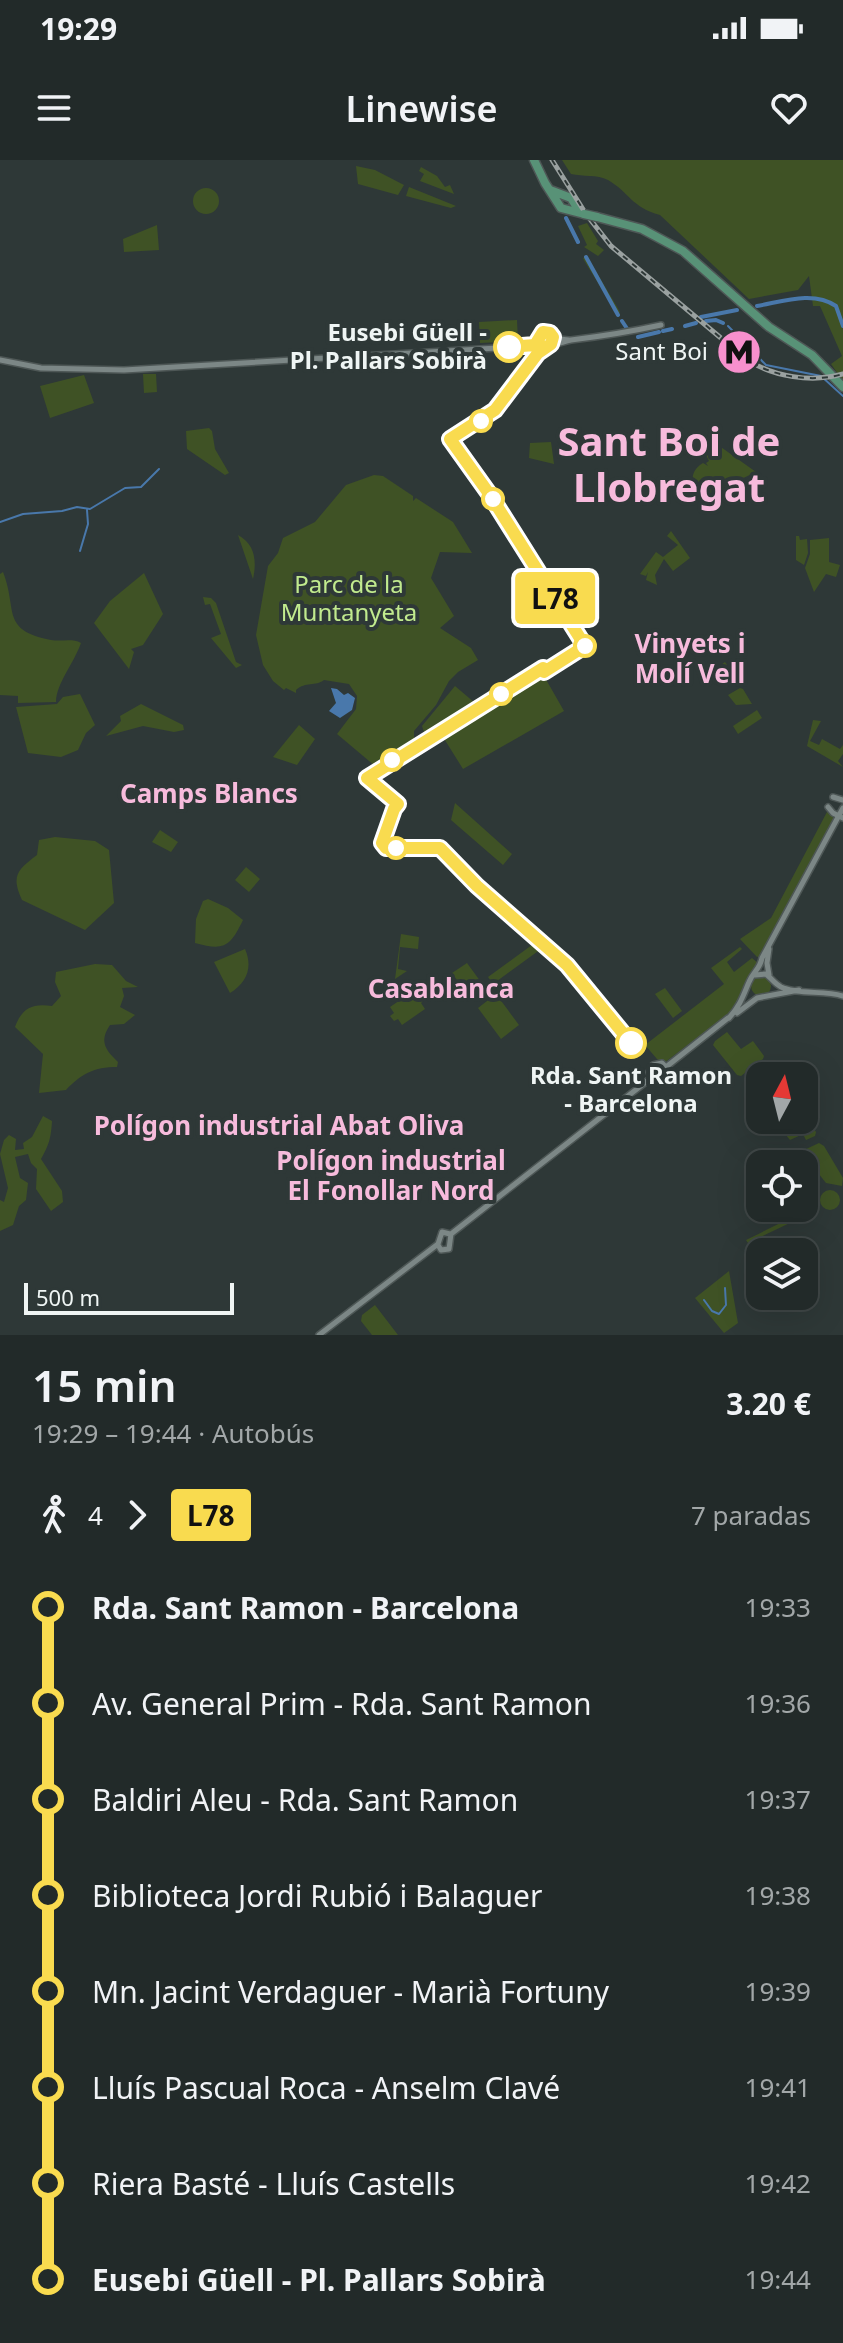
<!DOCTYPE html>
<html lang="es">
<head>
<meta charset="utf-8">
<style>
  :root { --surface:#222a29; --page:#2e3635; --text:#f1f3f6; --muted:#a2a7a8; --line:#3f4646 }
  body { margin:0; font-family:"Noto Sans",sans-serif; background:var(--page); color:var(--text); height:100vh; display:flex; flex-direction:column; font-size:30px; white-space:nowrap }
  * { box-sizing:border-box; margin:0 }
  p { font-size:26px; color:var(--muted) }
  .icon { flex:none; width:44px; height:44px; fill:none; stroke:currentColor; stroke-width:2; stroke-linecap:round; stroke-linejoin:round }
  .map { position:relative; height:1175px; overflow:hidden }
  .drawer { display:flex; flex-direction:column; background:var(--surface); flex:1 }
  .drawer>* { flex:none }
  .badge { padding:0 16px; border-radius:6px; font-size:28px; line-height:52px }
  .needle { width:52px; rotate:7deg }
  .fabs { position:absolute; left:746px; top:902px; display:grid; gap:16px }
  .fabs a { display:grid; place-items:center; width:72px; height:72px; border-radius:16px; background:var(--surface); box-shadow:0 8px 32px #0002,0 0 0 2px var(--line); font-size:40px }
  .scale { position:absolute; left:24px; bottom:20px; width:210px; box-sizing:border-box; padding-left:8px; border:4px solid #eff5f4; border-top:0; font-size:22px; line-height:28px; white-space:nowrap; color:#eff5f4; -webkit-text-stroke:6px #2e3837; paint-order:stroke }
  .map>.badge { position:absolute; translate:-50% -50%; box-shadow:0 0 0 4px #fff }
  .legs { display:flex; align-items:center; gap:12px; height:88px; padding:0 32px; font-size:26px }
  .legs p { margin-inline-start:auto }
  .head { display:flex; align-items:center; justify-content:space-between; height:136px; padding:0 32px }
  h1 { font-size:44px; font-weight:600; line-height:60px }
  ul { padding:0 32px; list-style:none }
  li { display:flex; align-items:center; gap:28px; height:96px; font-size:30px }
  li i { display:grid; place-items:center; width:12px; height:100%; margin:0 10px; background:currentColor }
  li i::after { content:''; width:20px; height:20px; margin:-10px; border:6px solid; border-radius:50%; background:var(--surface) }
  li p { margin-inline-start:auto }
  li:first-child i { background:linear-gradient(#0000 50%,currentColor 0) }
  li:last-child i { background:linear-gradient(currentColor 50%,#0000 0) }
  .status { display:flex; justify-content:space-between; align-items:center; height:56px; padding:0 40px; background:var(--surface); direction:ltr }
  .status svg { height:22px; fill:currentColor }
  header { display:flex; justify-content:space-between; align-items:center; height:104px; padding:0 32px; background:var(--surface); font-size:36px; font-weight:600 }
  .map>svg:first-child { display:block }
</style>
</head>
<body>
<div class="status"><b>19:29</b><svg viewBox="0 0 49 12"><path d="M0 12V9h3v3zM5 12V6h3v6zM10 12V3h3v9zM15 12V0h3v12zM26 1h20v11H26zM47 4h2v5h-2z"/></svg></div>
<header><svg class="icon" aria-label="menu" viewBox="0 0 24 24"><path d="M4 6h16M4 12h16M4 18h16"/></svg>Linewise<svg class="icon" aria-label="heart" viewBox="0 0 24 24"><path d="M12 20l-8-8c-3-5 5-10 8-4 3-6 11-1 8 4z"/></svg></header>
<div class="map">
<svg width="843" height="1175" viewBox="0 0 843 1175">
  <rect width="100%" height="100%" fill="#2e3837"/>
  <path fill="#3f5225" d="M562,0H843V221L831,204L842,196L820,146H813L809,116L798,130L749,139L660,55C631,47 630,33 608,20C597,14 583,17 571,14Z
    M356,6L375,10L404,25L398,35L358,24Z
    M421,7L437,16L445,27L450,25L454,34L420,21L424,14L419,11Z
    M409,27L456,46L451,48L406,36Z
    M193 41a13 13 0 1 1 26 0a13 13 0 1 1-26 0Z
    M587,63L598,81L596,84L604,90L598,96L584,87L587,85L578,66Z
    M157,65L159,90L124,92L123,79Z
    M587,96L620,152L618,155L585,102L583,98Z
    M517,160L518,181L480,183L479,162Z
    M143,214H156L157,232L144,233Z
    M84,215L94,243L50,258L40,226Z
    M209,268L212,271L215,289L229,313L225,315L187,289L186,271Z
    M551,282L554,304L529,298L530,283Z
    M718,285L756,312L718,330L714,338L697,339C692,325 688,312 703,303L708,306L706,303L709,301L705,293Z
    M374,315L383,316L413,336V341L416,338L453,362L472,393L440,392L431,418L454,456L440,468L471,488L478,500L458,512L449,521L436,545L414,571V582L375,606L337,574L356,549L357,536L349,524L324,520C315,527 306,521 296,530V533L286,528L284,530L273,521L263,505L256,475L268,406L278,393L283,378L315,362L346,325Z
    M671,371L690,398L673,411L664,399L655,415L657,425L646,420L648,412L646,416L640,414L656,392L663,397L678,385L667,376Z
    M238,375C255,384 257,401 253,419Z
    M796,376H799L800,380L807,379L808,393L804,405L796,400Z
    M829,378V402L840,405L836,417L826,414L814,432L805,408L810,394V380Z
    M3,412C18,450 0,470 51,480C62,482 72,478 81,483C74,503 56,524 56,542L18,543V536L0,535V414Z
    M144,413L163,454L143,485L131,489L134,492L129,509L94,463L110,441Z
    M203,437L211,438L216,443L236,502L242,505L236,508L211,478L221,474L210,444L205,445Z
    M725,502L736,518L726,527L713,511Z
    M541,516H544L564,551L463,609L443,577Z
    M455,526L475,543L428,572H424L422,566Z
    M740,528L743,529L752,544L736,545L728,535Z
    M80,534L95,565L86,573L78,590L61,597L28,593L16,547L57,544L63,537Z
    M141,544L183,565L184,570L174,572L143,566L106,576L121,561L120,556Z
    M757,550L762,558L738,574L733,566Z
    M813,560L821,561L810,581L819,585L822,579L840,589L843,585V594L838,601L843,607L807,586Z
    M299,565L315,579L297,605L273,597Z
    M455,643L512,694L503,705L451,660Z
    M827,652H829L834,658L761,796L757,797L740,779L771,758Z
    M160,670L178,682L171,692L152,682Z
    M55,677L95,681L109,690L114,743L85,770L22,740C11,716 17,710 37,695L39,680Z
    M246,707L260,719L249,732L235,720Z
    M208,739L228,748L243,760C230,787 224,791 195,783L196,759L203,741Z
    M401,774L419,777L418,789L400,787L398,809L407,811L395,819Z
    M536,782L541,789L493,824L488,817Z
    M740,787L742,789L727,802L734,812L752,798L759,804L735,849L664,903L657,899L645,885L724,824L711,808Z
    M245,789C253,807 247,823 230,833L214,802Z
    M467,803L486,829L471,840L452,813Z
    M95,804L112,805L126,821L138,827L122,828L124,836L120,847L135,855L124,864L110,865C99,881 105,890 118,902L117,907C94,907 81,914 66,930L39,933L43,894L15,867C22,848 32,843 52,846L61,836L55,822L56,812Z
    M751 826a10 10 0 1 1 20 0a10 10 0 1 1-20 0Z
    M665,828L682,851L673,858L655,834Z
    M412,832L416,838L420,835L424,840L421,843L425,849L402,865L398,859L394,861L390,856L394,853L390,847Z
    M496,834L519,865L501,879L478,848Z
    M727,872L741,889L753,881L764,896L763,899L741,916L737,915L713,885L715,881Z
    M767,905L771,906L778,916H760V943L745,923Z
    M804,954L816,972L815,976L806,980L803,974L790,980L774,960H804Z
    M43,956L52,961C51,978 49,985 41,999L62,1031L63,1042L51,1051L36,1029L37,1009L31,1003L28,994L15,997L20,1018L28,1023L26,1040L19,1046L13,1065L0,1071V1040L4,1042L8,1028L0,994L4,980L9,975L16,979L15,990L24,989L23,983L32,977Z
    M819,983L824,986L843,1018L842,1026L826,1023L803,994L804,990Z
    M820 1040a10 10 0 1 1 20 0a10 10 0 1 1-20 0Z
    M813,1047L815,1051L748,1083L746,1080Z
    M729,1111L738,1163L724,1173L695,1138Z
    M375,1145L398,1175H372L361,1161L362,1155Z"/>
  <path fill="#4978ab" d="M331,528L337,529L344,535L348,533L355,538L352,550L340,558L329,551L336,543Z"/>
  <g fill="none" stroke-linecap="round" stroke-linejoin="round">
    <path stroke="#4978ab" stroke-width="2" d="M728,166L766,205L821,216L843,236
      M0,362L23,354L62,351L77,347L90,349L125,328L141,327L159,309
      M80,391L88,364L87,350
      M704,1140L712,1151L719,1154L726,1145L725,1128"/>
    <path stroke="#4978ab" stroke-width="4" d="M566,58L578,82
      M586,97L618,155
      M757,146C781,142 813,130 836,146L843,166
      M701,157L737,150
      M622,161L628,170
      M706,161L716,160L723,163
      M685,166L696,163
      M663,171L672,169
      M638,177L659,172"/>
    <g stroke="#4e5756" stroke-width="8">
      <path id="tertiary" d="M569,180L559,179L545,171L538,177L540,184C549,188 561,182 571,180C604,176 629,172 661,165
        M0,200L41,208L124,210L530,186L538,181
        M833,637L843,640
        M828,647L833,653L843,658
        M755,815L766,814C771,818 775,824 781,827C798,835 824,830 843,836
        M769,815L767,803L769,789
        M737,853L757,838L799,830
        M729,858C740,846 743,836 749,822C753,812 760,809 762,798L843,648
        M666,907L728,858
        M651,918L649,912L653,905L662,903L666,907
        M651,918L659,921L668,914L666,907
        M451,1074L651,918
        M438,1084L442,1072L450,1074
        M438,1085L441,1090L449,1089L451,1074
        M319,1175L438,1084"/>
    </g>
    <g stroke="#4e5756" stroke-width="11">
      <path id="primary" d="M534,0L545,23L561,48L584,54
        M550,30L571,38L579,51
        M597,57L642,69L683,91L769,167L812,195L843,227"/>
    </g>
    <use href="#tertiary" stroke="#7c8786" stroke-width="5"/>
    <use href="#primary" stroke="#589277" stroke-width="8"/>
    <g stroke="#9aa1a0" stroke-width="5">
      <path id="rail" d="M552,0L586,54L611,86L746,199C773,217 812,223 843,214"/>
    </g>
    <use href="#rail" stroke="#2e3837" stroke-width="2" stroke-dasharray="6" stroke-linecap="butt"/>
    <g stroke="#4e5756" stroke-width="11" stroke-linecap="butt">
      <path id="primary-bridge" d="M584,54L597,57"/>
    </g>
    <use href="#primary-bridge" stroke="#589277" stroke-width="8"/>
  </g>
  <g fill="none" stroke-linecap="round" stroke-linejoin="round">
    <g stroke="#fff" stroke-width="18">
      <path id="line-1" d="M509,187L535,185L543,172L550,173L553,177L551,184L538,193L495,250L450,279L490,335L585,486L544,512L543,508L367,618L398,644L394,649L382,683L386,688H440L477,726L567,805L631,883"/>
    </g>
    <use href="#line-1" stroke="#f9db4f" stroke-width="12"/>
  </g>
  <defs>
    <g id="metro-disc" transform="scale(2.3)"><circle r="9.5" fill="#f790cd" stroke="#2e3837"/><path d="M-5.5 5V-5H-3L0 0L3-5H5.5V5H3V-.5L0 4L-3-.5V5Z" fill="#111"/></g>
  </defs>
  <g fill-rule="evenodd">
    <use href="#metro-disc" x="739" y="192"/>
  </g>
  <g fill="#fff" stroke="#f9db4f" stroke-width="4">
    <circle cx="509" cy="187" r="14"/>
    <circle cx="481" cy="261" r="10"/>
    <circle cx="493" cy="339" r="10"/>
    <circle cx="585" cy="486" r="10"/>
    <circle cx="501" cy="534" r="10"/>
    <circle cx="392" cy="600" r="10"/>
    <circle cx="396" cy="688" r="10"/>
    <circle cx="631" cy="883" r="14"/>
  </g>
  <g text-anchor="middle" stroke-width="8" stroke-linejoin="round" paint-order="stroke">
    <g font-size="24" font-weight="bold" fill="#eff5f4" stroke="#2e3837" text-anchor="end">
      <text x="487" y="181">Eusebi Güell -<tspan x="487" dy="28">Pl. Pallars Sobirà</tspan></text>
      <text x="631" y="924" text-anchor="middle">Rda. Sant Ramon<tspan x="631" dy="28">- Barcelona</tspan></text>
    </g>
    <g font-size="24" fill="#eff5f4" stroke="#2e3837" text-anchor="end">
      <text x="708" y="200">Sant Boi</text>
    </g>
    <g font-size="24" fill="#c1ea8e" stroke="#2e3837">
      <text x="349" y="433">Parc de la<tspan x="349" dy="28">Muntanyeta</tspan></text>
    </g>
    <g font-size="26" font-weight="bold" fill="#f7bbdc" stroke="#2e3837">
      <text x="690" y="493">Vinyets i<tspan x="690" dy="30">Molí Vell</tspan></text>
      <text x="209" y="643">Camps Blancs</text>
      <text x="441" y="838">Casablanca</text>
      <text x="279" y="975">Polígon industrial Abat Oliva</text>
      <text x="391" y="1010">Polígon industrial<tspan x="391" dy="30">El Fonollar Nord</tspan></text>
    </g>
    <g font-size="40" font-weight="bold" fill="#f7bbdc" stroke="#2e3837">
      <text x="669" y="296">Sant Boi de<tspan x="669" dy="46">Llobregat</tspan></text>
    </g>
  </g>
</svg>
<div class="fabs">
<a><svg class="needle" viewBox="-14 -14 28 28"><path d="M0-13l5 13h-10z" fill="#e53935"/><path d="M0 13l5-13h-10z" fill="#a2a7a8"/></svg></a>
<a><svg class="icon" aria-label="locate" viewBox="0 0 24 24"><circle cx="12" cy="12" r="6"/><path d="M12 2v4M12 18v4M2 12h4M18 12h4"/></svg></a>
<a><svg class="icon" aria-label="layers" viewBox="0 0 24 24"><path d="M12 4l9 5-9 5-9-5zM3 14l9 5 9-5"/></svg></a>
</div>
<div class="scale">500 m</div>
<b class="badge" style="left:555px;top:438px;background:#f9db4f;color:#111">L78</b>
</div>
<section class="drawer">
<div class="head"><div><h1>15 min</h1><p>19:29 – 19:44 · Autobús</p></div><b>3.20 €</b></div>
<div class="legs"><svg class="icon" aria-label="walk" viewBox="0 0 24 24"><circle cx="13" cy="4" r="2"/><path d="M13 8l-2 6 4 7M11 14l-3 7M7 12l3-4h3l4 4"/></svg>4<svg class="icon" aria-label="forward" viewBox="0 0 24 24"><path d="M9 5l7 7-7 7"/></svg><b class="badge" style="background:#f9db4f;color:#111">L78</b><p>7 paradas</p></div>
<ul>
<li><i style="color:#f9db4f"></i><b>Rda. Sant Ramon - Barcelona</b><p>19:33</p></li>
<li><i style="color:#f9db4f"></i><span>Av. General Prim - Rda. Sant Ramon</span><p>19:36</p></li>
<li><i style="color:#f9db4f"></i><span>Baldiri Aleu - Rda. Sant Ramon</span><p>19:37</p></li>
<li><i style="color:#f9db4f"></i><span>Biblioteca Jordi Rubió i Balaguer</span><p>19:38</p></li>
<li><i style="color:#f9db4f"></i><span>Mn. Jacint Verdaguer - Marià Fortuny</span><p>19:39</p></li>
<li><i style="color:#f9db4f"></i><span>Lluís Pascual Roca - Anselm Clavé</span><p>19:41</p></li>
<li><i style="color:#f9db4f"></i><span>Riera Basté - Lluís Castells</span><p>19:42</p></li>
<li><i style="color:#f9db4f"></i><b>Eusebi Güell - Pl. Pallars Sobirà</b><p>19:44</p></li>
</ul>
</section>
</body>
</html>
